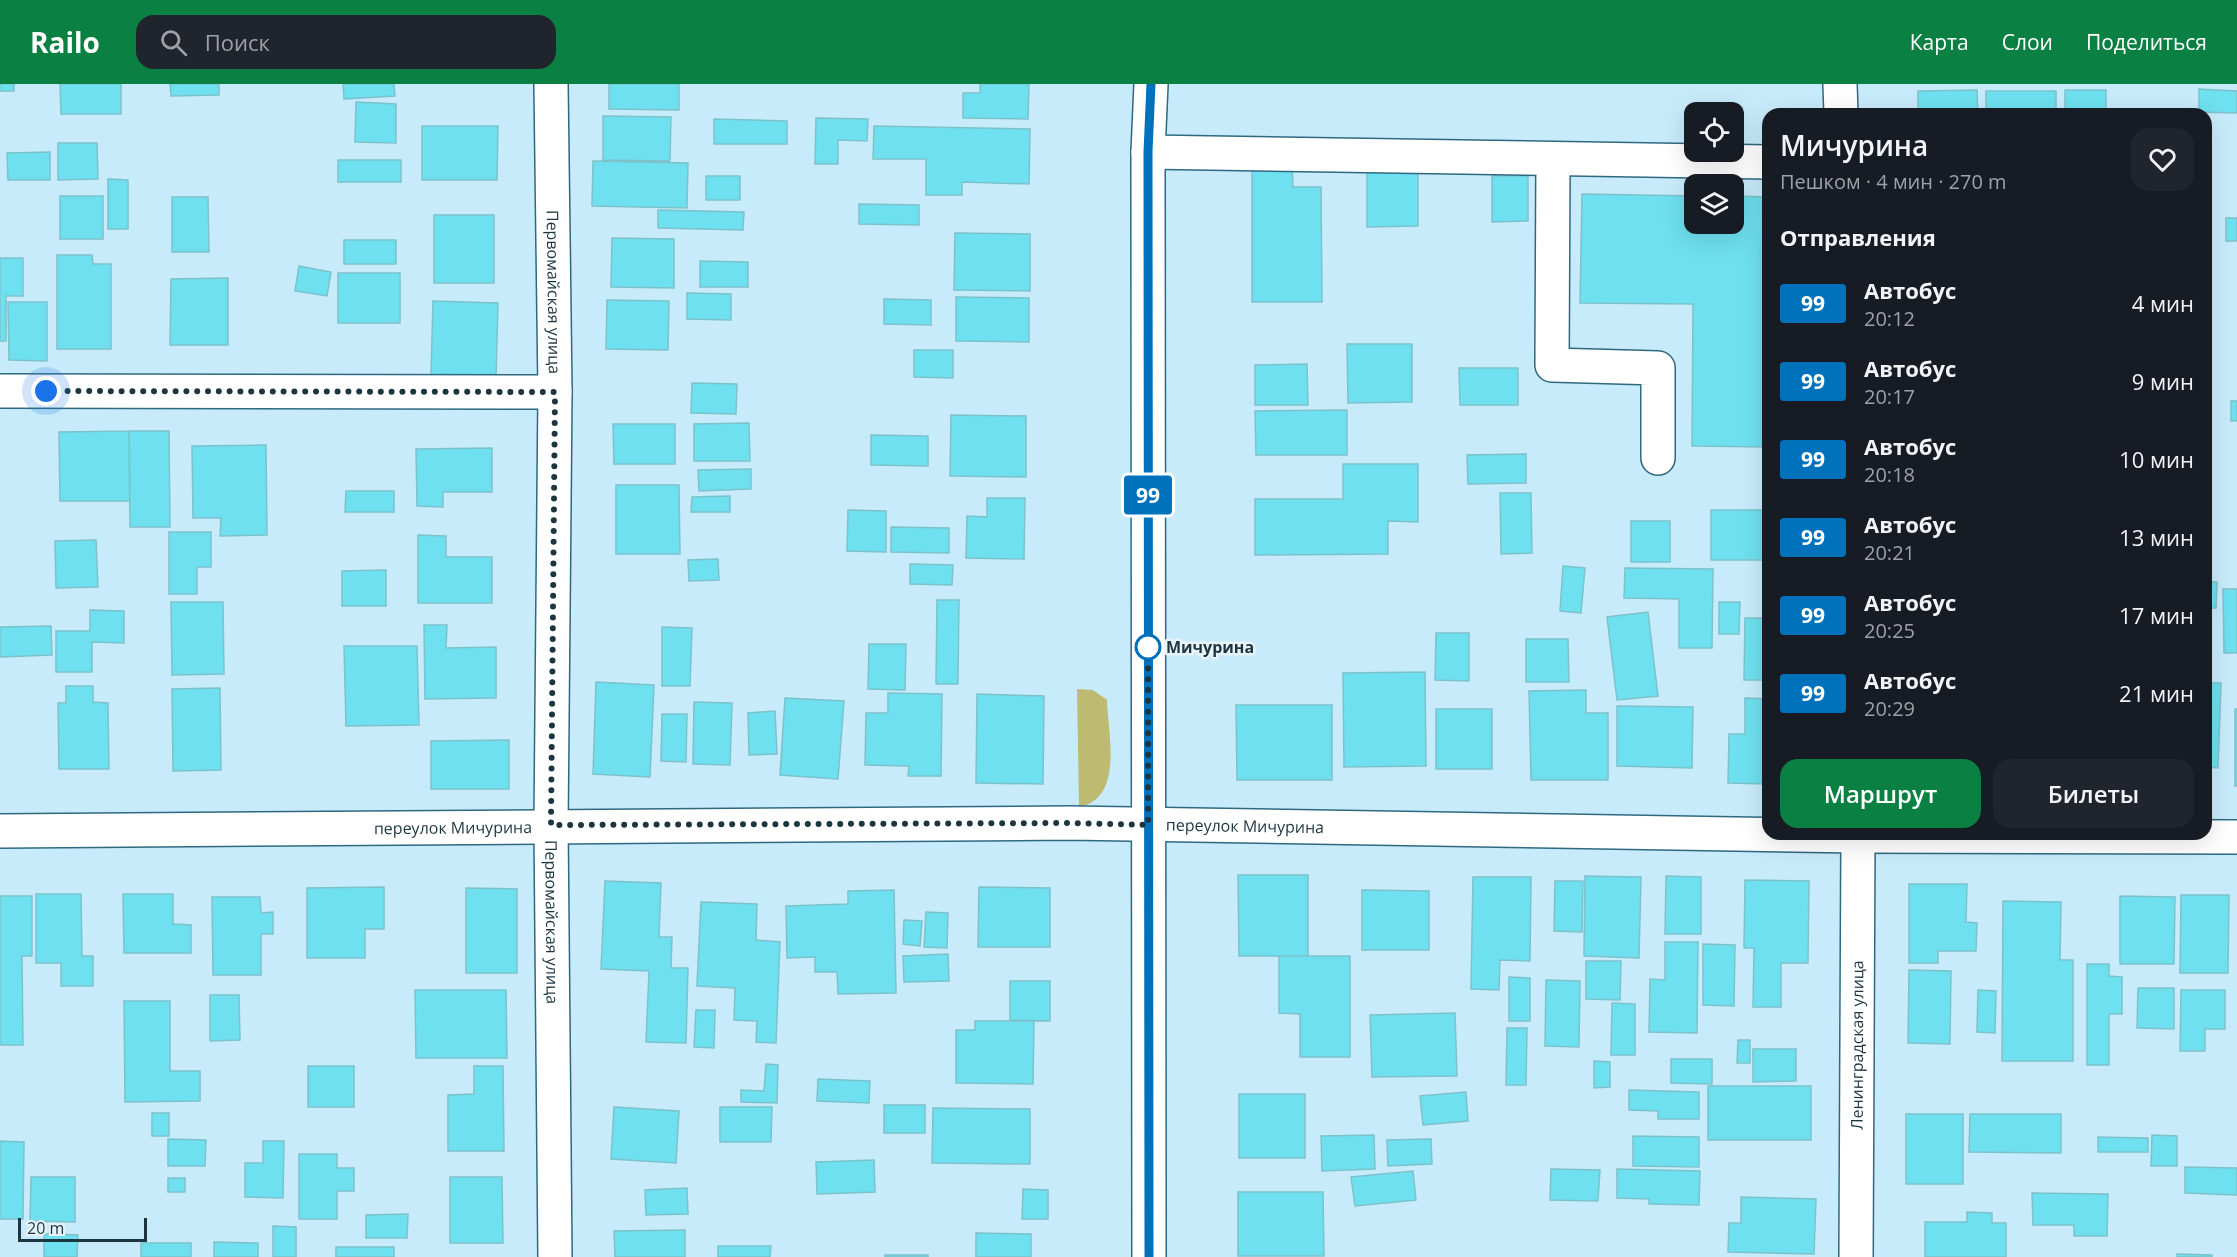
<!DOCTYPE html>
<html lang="ru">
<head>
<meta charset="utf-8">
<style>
  :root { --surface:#171b24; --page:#20242c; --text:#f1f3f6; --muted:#9ea1a6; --accent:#0b8043 }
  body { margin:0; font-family:"Open Sans",sans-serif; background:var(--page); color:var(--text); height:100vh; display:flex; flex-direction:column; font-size:22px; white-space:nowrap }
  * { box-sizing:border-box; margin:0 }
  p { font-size:20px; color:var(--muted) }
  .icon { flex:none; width:33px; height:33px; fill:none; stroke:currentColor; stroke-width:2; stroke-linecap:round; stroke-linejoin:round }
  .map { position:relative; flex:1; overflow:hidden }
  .panel { position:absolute; left:1762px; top:24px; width:450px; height:732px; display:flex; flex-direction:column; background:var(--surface); border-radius:18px; box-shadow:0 6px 24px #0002 }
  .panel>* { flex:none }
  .badge { padding:0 12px; border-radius:4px; font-size:21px; line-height:39px }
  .fabs { position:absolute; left:1684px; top:18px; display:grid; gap:12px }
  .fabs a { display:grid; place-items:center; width:60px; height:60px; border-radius:12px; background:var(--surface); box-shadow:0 6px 24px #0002; font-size:30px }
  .scale { position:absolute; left:18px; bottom:15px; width:129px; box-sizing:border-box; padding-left:6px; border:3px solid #1c353f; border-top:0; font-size:16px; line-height:21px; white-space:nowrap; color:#1c353f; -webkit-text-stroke:4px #e8f4f9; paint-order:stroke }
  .you { position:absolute; width:30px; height:30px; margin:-15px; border:4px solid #fff; border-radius:50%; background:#1a73e8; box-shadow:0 0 0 9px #1a73e833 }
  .map>.badge { position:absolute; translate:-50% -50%; box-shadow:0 0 0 3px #fff }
  h2 { padding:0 18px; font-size:22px; line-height:54px }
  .round { display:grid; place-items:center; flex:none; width:63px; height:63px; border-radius:18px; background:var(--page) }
  .summary { display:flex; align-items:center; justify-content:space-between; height:102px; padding:0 18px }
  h1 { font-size:28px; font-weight:600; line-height:45px }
  .button { display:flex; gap:12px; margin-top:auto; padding:12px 18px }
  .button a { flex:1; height:69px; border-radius:18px; background:var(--accent); color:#fff; font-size:24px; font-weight:600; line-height:69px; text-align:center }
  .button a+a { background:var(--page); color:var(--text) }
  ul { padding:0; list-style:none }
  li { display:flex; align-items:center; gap:18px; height:78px; padding:0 18px }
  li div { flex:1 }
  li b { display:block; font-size:22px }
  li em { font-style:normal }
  li .badge { min-width:66px; font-weight:700; text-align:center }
  header { display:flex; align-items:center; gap:36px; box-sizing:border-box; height:84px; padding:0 30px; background:var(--accent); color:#fff }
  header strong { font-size:28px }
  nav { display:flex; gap:33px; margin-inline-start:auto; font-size:21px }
  .search { width:420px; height:54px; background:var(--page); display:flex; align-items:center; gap:15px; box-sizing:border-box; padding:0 21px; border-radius:18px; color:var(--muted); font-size:22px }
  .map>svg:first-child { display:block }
</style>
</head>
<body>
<header>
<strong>Railo</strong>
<div class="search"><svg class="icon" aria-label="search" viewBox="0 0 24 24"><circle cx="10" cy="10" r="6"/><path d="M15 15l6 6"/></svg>Поиск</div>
<nav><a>Карта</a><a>Слои</a><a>Поделиться</a></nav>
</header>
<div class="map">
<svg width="2237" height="1173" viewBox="0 0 2237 1173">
  <rect width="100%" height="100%" fill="#c8ebfb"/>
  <path fill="#bdbb72" d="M1077,605L1093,606L1107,616C1108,650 1124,715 1079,723Z"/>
  <path fill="#6ee0ef" stroke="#7cc2cb" stroke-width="1.5" d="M0,0H14V7H0Z
    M60,0H121V30H61Z
    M170,0H219V11L171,12Z
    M343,0H394L395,12L344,15Z
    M609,0H679V26L609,25Z
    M980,0H1029L1028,35L963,34V9H980Z
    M2199,5L2237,7V29L2199,28Z
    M1977,6L1978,30H1918V7Z
    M2065,6H2106V30H2065Z
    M1986,7H2056V30H1986Z
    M356,18L396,20V59L355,58Z
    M603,32L671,33L670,77L603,76Z
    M816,34L868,35L867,57L838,56V80H815Z
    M714,35L787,37V60H714Z
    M422,42H498L497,96H422Z
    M874,42L1030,45L1029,100L962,98V111H926V75H873Z
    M58,59H97L98,95L58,96Z
    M50,68V96H8L7,69Z
    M338,76H401V98H338Z
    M593,77L688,79L687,124L592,122Z
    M1252,79H1292L1293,103H1321L1322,218H1252Z
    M1367,87H1418V142L1367,143Z
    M706,92H740V116H706Z
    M1492,92H1528V137L1492,138Z
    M108,95L128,96V145H108Z
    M1582,110L1695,112V140H1734V112L1768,113V363L1692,362L1693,220L1580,219Z
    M60,112H103V155H60Z
    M172,113H208L209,168H172Z
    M859,120L919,121V141L859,140Z
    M658,126L744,128L743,146L658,144Z
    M434,131H494V199H434Z
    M2226,134H2237V157H2226Z
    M955,149L1030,150V207L954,206Z
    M612,154L674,155V204L611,203Z
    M344,156H396V180H344Z
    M57,171H92L93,180H111V265H57Z
    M0,174H23V212H6V257H0Z
    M700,177L748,178V203H700Z
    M299,182L331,188L327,212L295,207Z
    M338,189H400V239H338Z
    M228,194V261H170L171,195Z
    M687,209L731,210V236L687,235Z
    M956,213L1029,214V258L956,257Z
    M884,215L931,216V241L884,240Z
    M607,216L669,217L668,266L606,265Z
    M433,217L498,219L496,293L431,291Z
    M8,218H47V277L9,276Z
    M1347,260H1412V318L1348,319Z
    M914,266H953V294L914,293Z
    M1307,280L1308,321H1255V281Z
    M1459,284H1518V321H1460Z
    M692,299L737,300L736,330L691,329Z
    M2231,317H2237V337H2231Z
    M1347,326V371H1256L1255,327Z
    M951,331L1026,332V393L950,392Z
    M749,339L750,377H694V340Z
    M613,340H675V380H614Z
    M129,347L130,417H60L59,348Z
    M129,347H169L170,443H130Z
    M871,351L928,352V382L871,381Z
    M266,361L267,451L220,452L221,434H193L192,362Z
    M492,364V408H443V423L417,422L416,365Z
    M1526,370V399L1468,400L1467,371Z
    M1343,380H1418V438L1388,437V470L1255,471V415H1343Z
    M751,385V405L699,407L698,386Z
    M616,401H679L680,470H616Z
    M346,407H394V428H345Z
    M1500,409H1531L1532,469L1501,470Z
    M730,412V428H691L692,413Z
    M987,414H1025L1024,475L966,474L967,432L987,433Z
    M848,426L886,427V468L847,467Z
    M1711,426H1768V476H1711Z
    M1631,437H1670V478H1631Z
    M891,443L949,444V469L891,468Z
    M169,448H211V483H197V510H169Z
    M418,451L446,452V473H492V519H418Z
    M96,456L98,503L56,504L55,457Z
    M718,475L719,496L689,497L688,476Z
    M910,480L953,481L952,501L910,500Z
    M1563,482L1585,484L1581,529L1560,527Z
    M1625,484L1713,485L1712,564H1679V515L1624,514Z
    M386,486V522H342V487Z
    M2206,498H2217L2216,524H2206Z
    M2223,505H2237V569H2224Z
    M937,516H959L958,600H936Z
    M171,518H223L224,590L172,591Z
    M1719,518H1740L1739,550H1719Z
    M90,526L124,527V559L92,558V588H56V547H90Z
    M1648,528L1658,612L1617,616L1607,533Z
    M1745,534H1768V596H1744Z
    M424,541H447L446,564L496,563V614L425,615Z
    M51,542L52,571L0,573V543Z
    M662,543L692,544L690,602H662Z
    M1436,549H1469V597L1435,596Z
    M1526,555H1568L1569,598H1526Z
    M869,560H906L905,606L868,605Z
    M344,562H417L419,641L346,642Z
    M1425,588L1426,682L1344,683L1343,589Z
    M596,598L654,601L650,693L593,690Z
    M2206,599H2221L2218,684L2206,683Z
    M66,602H93V618L108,619L109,685H59L58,619H66Z
    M220,604L221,686L173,687L172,605Z
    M1586,606V629H1608V696H1531L1529,607Z
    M888,609L942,610L941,692H908L909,682L865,681L866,629H888Z
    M977,610L1044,612L1043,700L976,699Z
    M785,614L844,617L838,695L780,691Z
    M1745,614L1768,615V700L1728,699L1729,650H1745Z
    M694,618L732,619L730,681L693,680Z
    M1236,621H1332V696H1237Z
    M1617,622L1693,623L1692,684L1617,682Z
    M1436,625H1492V685H1436Z
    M2235,625H2237V702H2235Z
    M775,627L777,670L749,671L748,629Z
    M662,630H687L686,678L661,677Z
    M509,656V705H431V657Z
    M1238,791H1308V872H1239Z
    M1585,792L1641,793L1639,874L1584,872Z
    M1666,792L1701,793V850H1665Z
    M1473,793H1531L1530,877L1500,876L1499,906L1471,905Z
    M1745,796L1809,797L1808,879H1781V923H1753L1754,864H1744Z
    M605,797L661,799L659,853H672L671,884H688L686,959L646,958L649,887L601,885Z
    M1555,797H1583L1582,848L1554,847Z
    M1909,800H1967L1966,838L1977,839L1976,867H1938V879H1909Z
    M384,803V845H365V874H307V804Z
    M979,803L1050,804V863H978Z
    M466,804L517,805V889H466Z
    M894,806L896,909L838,910L837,888H815V873L787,874L786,822L848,820V807Z
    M1362,806L1429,807V866H1362Z
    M36,810H81L82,872H93V902H61V879H36Z
    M123,810H173V840L191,841V869H124Z
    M2181,811H2229L2228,889H2180Z
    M0,812H32V872H22L23,961H0Z
    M2120,812L2175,813L2174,880H2120Z
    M212,813H260L261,829L273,828V850H261V891H213Z
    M2003,817L2061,818L2060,876H2073V977H2002Z
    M701,818L757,820L756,856L780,858L776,959L756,958L757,937L734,936L735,904L697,902Z
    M926,828L948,829L947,864L924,863Z
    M904,836L922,837L920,862L903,860Z
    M1665,858H1698L1697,949L1649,948L1650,895L1665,896Z
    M1703,860L1735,861L1734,922L1703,921Z
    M948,870L949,897L904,898L903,872Z
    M1279,872H1350V973H1300V930L1279,929Z
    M1586,877H1621L1620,916L1586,915Z
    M2087,880H2109V892L2122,893V930H2109V981H2087Z
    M1909,886L1951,887L1950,960L1908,959Z
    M1509,893L1530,894V937H1509Z
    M1546,896L1580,897L1579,963L1545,962Z
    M1010,897H1050V937L1010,936Z
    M2138,904H2174V945L2137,944Z
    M415,906H506L507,974H416Z
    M1978,906L1996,907L1995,949L1977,948Z
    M2181,906H2225V945H2205V967H2180Z
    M210,911H239L240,956L210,957Z
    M124,917H170V987H200V1017L125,1018Z
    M1612,919L1635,920V971H1611Z
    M696,926H715L714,964L694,963Z
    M1455,929L1457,992L1372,993L1370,931Z
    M975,937H1034L1033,1000L956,999V946H975Z
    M1507,944H1527L1526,1001H1506Z
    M1738,956H1750V979H1737Z
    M1753,965H1796V997L1753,998Z
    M1671,975H1712V1000L1671,999Z
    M1594,977L1610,978V1003L1594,1004Z
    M766,980L778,981L777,1019L741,1018V1006L764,1007Z
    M308,982H354V1023H308Z
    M474,982H503L504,1067H448V1011L474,1010Z
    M818,995L870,997L869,1019L817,1017Z
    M1708,1002H1811V1056H1708Z
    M1629,1006L1699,1008V1035H1658V1027L1629,1026Z
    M1466,1008L1468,1037L1423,1041L1420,1012Z
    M1239,1010H1305V1074H1239Z
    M884,1021H925V1049H884Z
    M614,1023L679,1027L676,1079L611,1075Z
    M720,1023H772L771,1058H720Z
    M933,1024L1030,1025V1080L932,1079Z
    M152,1029H169V1052H152Z
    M1906,1030H1963V1100H1906Z
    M1970,1030H2061V1069L1969,1068Z
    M1374,1051L1375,1085L1322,1087L1321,1052Z
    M2152,1051L2177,1052V1082H2151Z
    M1633,1052L1699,1053V1083L1633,1082Z
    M2098,1053L2148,1054V1068H2098Z
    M168,1055L206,1056L205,1082H168Z
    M1431,1055L1432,1080L1388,1082L1387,1056Z
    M0,1057L24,1058L23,1135H0Z
    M263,1057H284L283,1114L245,1113V1079H263Z
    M299,1070H337V1084H354V1107H337V1135H299Z
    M874,1076L875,1108L817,1110L816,1078Z
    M2185,1083L2237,1084V1111L2185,1109Z
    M1551,1085L1600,1086L1598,1117L1550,1116Z
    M1617,1085L1700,1087L1699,1121L1649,1120V1115L1617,1114Z
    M1413,1087L1416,1116L1355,1122L1351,1093Z
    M31,1093H75V1138L30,1137Z
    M450,1093H502L503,1159H450Z
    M168,1094H185V1108H168Z
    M687,1104L688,1130L646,1131L645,1106Z
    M1023,1105L1048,1106V1135H1022Z
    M1238,1108H1323L1324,1172H1238Z
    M2032,1109L2108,1110L2107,1152H2074V1141H2033Z
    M1741,1113L1816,1115L1814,1170L1728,1168L1729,1139H1741Z
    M1967,1128L1992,1129V1139H2006V1173H1925V1138H1967Z
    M408,1130L407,1154H366V1131Z
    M273,1142L296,1143V1173H273Z
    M685,1146V1173H615L614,1147Z
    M976,1149L1031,1150V1173H976Z
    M44,1150L78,1151L77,1173H44Z
    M214,1158L258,1159V1173H214Z
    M141,1159H191V1173H141Z
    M718,1162H771L770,1173H718Z
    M336,1163H394V1173H336Z
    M2177,1170L2212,1171V1173H2177Z
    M885,1171H928V1173H885Z"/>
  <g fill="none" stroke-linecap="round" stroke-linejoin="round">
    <g stroke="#2e6980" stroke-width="36">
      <g id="minor">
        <path id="s1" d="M551,0L555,308L551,741L555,1173"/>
        <path d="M1840,0L1841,30"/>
        <path d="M1148,68L1768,78"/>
        <path d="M1553,75L1552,281L1658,284V374"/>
        <path d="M0,307L555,308"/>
        <path id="s2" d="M0,747L1069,739L1858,752L2237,753"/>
        <path id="s3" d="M1856,1173L1858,750"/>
      </g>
    </g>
    <g stroke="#2e6980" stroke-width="36">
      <path id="major" d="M1149,1173L1148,68L1151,0"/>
    </g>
    <use href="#minor" stroke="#fff" stroke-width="33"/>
    <use href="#major" stroke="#fff" stroke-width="33"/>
  </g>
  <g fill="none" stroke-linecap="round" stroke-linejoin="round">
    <g stroke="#fff" stroke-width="14">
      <path id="line" d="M1149,1173L1148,68L1151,0"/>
    </g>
    <use href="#line" stroke="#0072bc" stroke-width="9"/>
    <path stroke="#1c353f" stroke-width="6" stroke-dasharray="0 10.8" d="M46,307L555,308L551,741L1069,739L1148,741V563"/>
  </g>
  <circle fill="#fff" stroke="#0072bc" stroke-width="3" cx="1148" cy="563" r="12"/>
  <g text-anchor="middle" stroke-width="5" stroke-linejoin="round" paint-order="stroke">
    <g font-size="16" fill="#1c353f" stroke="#e8f4f9">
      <text dy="6" stroke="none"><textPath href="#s1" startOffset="208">Первомайская улица</textPath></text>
      <text dy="6" stroke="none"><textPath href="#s2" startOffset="453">переулок Мичурина</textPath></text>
      <text dy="6" stroke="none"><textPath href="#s2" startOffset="1245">переулок Мичурина</textPath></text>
      <text dy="6" stroke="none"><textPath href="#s1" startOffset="838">Первомайская улица</textPath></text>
      <text dy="6" stroke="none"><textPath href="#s3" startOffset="212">Ленинградская улица</textPath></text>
    </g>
    <g font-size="16" font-weight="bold" fill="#1c353f" stroke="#e8f4f9" text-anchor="start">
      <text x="1166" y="569">Мичурина</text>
    </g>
  </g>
</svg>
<div class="fabs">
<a><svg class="icon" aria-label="locate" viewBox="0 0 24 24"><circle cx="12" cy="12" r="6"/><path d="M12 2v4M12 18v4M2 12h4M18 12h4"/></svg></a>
<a><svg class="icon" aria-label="layers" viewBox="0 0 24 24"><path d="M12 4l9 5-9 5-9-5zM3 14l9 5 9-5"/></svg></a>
</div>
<div class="scale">20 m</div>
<div class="you" style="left:46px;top:307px"></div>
<b class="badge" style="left:1148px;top:411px;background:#0072bc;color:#fff">99</b>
<section class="panel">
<div class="summary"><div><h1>Мичурина</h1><p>Пешком · 4 мин · 270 m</p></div><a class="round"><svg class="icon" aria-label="heart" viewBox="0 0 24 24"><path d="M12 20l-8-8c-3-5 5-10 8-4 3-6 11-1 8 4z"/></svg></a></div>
<h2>Отправления</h2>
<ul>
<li><span class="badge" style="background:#0072bc;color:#fff">99</span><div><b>Автобус</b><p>20:12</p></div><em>4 мин</em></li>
<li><span class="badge" style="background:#0072bc;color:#fff">99</span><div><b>Автобус</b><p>20:17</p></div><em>9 мин</em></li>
<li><span class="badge" style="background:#0072bc;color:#fff">99</span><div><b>Автобус</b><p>20:18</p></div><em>10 мин</em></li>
<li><span class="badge" style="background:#0072bc;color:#fff">99</span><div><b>Автобус</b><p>20:21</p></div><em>13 мин</em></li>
<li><span class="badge" style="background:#0072bc;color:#fff">99</span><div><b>Автобус</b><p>20:25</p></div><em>17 мин</em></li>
<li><span class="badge" style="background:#0072bc;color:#fff">99</span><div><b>Автобус</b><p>20:29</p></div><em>21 мин</em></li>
</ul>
<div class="button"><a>Маршрут</a><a>Билеты</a></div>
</section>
</div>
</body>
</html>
